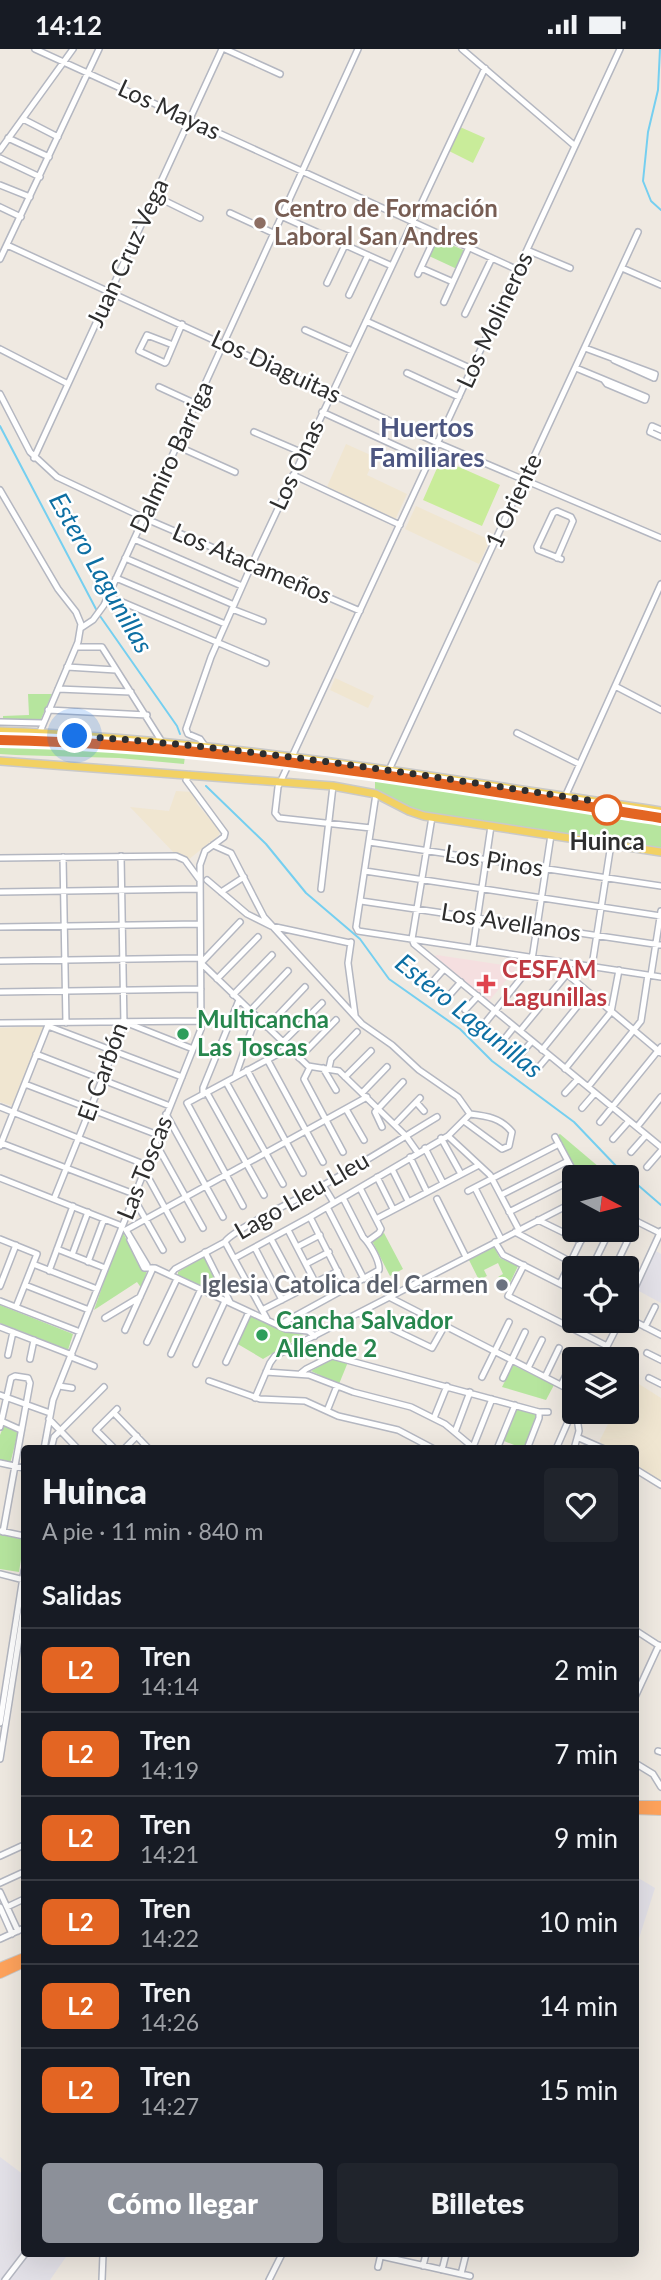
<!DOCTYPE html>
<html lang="es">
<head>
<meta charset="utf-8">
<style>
  :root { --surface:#171b24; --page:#20242c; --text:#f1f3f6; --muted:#9ea1a6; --line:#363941; --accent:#8c9099 }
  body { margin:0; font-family:Lato,sans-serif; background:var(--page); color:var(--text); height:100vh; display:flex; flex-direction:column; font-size:26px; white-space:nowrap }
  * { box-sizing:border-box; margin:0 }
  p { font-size:23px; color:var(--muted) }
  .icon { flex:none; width:38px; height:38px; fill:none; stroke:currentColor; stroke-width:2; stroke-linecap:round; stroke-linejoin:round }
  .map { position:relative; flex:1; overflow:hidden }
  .details { position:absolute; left:21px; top:1396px; width:618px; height:812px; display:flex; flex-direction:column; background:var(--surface); border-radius:7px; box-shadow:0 7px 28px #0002 }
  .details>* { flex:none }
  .badge { padding:0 14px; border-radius:10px; font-size:24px; line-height:46px }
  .needle { width:46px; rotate:97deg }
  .buttons { position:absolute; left:562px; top:1116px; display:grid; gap:14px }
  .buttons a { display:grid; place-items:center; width:77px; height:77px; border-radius:7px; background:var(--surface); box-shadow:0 7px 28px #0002; font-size:35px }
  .you { position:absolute; width:35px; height:35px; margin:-18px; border:5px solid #fff; border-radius:50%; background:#1a73e8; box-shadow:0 0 0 10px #1a73e833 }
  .map>.badge { position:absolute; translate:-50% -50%; box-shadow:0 0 0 4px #fff }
  h2 { padding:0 21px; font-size:26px; line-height:63px }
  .round { display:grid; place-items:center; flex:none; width:74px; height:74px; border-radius:7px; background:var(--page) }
  .summary { display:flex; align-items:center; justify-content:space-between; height:119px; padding:0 21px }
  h1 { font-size:33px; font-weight:800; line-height:52px }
  .button { display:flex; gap:14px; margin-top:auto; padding:14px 21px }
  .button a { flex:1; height:80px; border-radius:7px; background:var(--accent); color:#fff; font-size:28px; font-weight:800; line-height:80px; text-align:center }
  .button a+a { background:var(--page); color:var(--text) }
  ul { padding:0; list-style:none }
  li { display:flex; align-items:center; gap:21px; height:84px; padding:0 21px; border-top:2px solid var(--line) }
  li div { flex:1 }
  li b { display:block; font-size:26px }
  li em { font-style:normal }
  li .badge { min-width:77px; font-weight:700; text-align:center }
  .status { display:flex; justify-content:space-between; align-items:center; height:49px; padding:0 35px; background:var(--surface); direction:ltr }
  .status svg { height:19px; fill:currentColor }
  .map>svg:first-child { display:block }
</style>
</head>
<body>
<div class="status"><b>14:12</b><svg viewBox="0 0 49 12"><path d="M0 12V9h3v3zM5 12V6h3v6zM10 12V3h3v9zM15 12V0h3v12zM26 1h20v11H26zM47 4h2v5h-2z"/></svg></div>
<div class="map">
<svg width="661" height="2231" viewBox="0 0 661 2231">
  <rect width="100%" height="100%" fill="#efe9e1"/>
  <path fill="#e3e1e8" d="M656,1202L661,1205V1254L637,1241Z
    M635,1827L655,1839L635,1902Z
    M0,2108L24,2126V2205H68L50,2231H0Z"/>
  <path fill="#f0e6d1" d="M346,395L375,408L367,426L407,445L395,471L326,440Z
    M416,457L490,491L479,515L405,480Z
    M335,629L374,647L368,659L330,641Z
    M176,742L193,743L197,755L220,782L219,786L188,811L182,805H175L130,758L169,762Z
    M43,977L44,980L13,1057L0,1053V979Z
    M631,1330L661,1349V1433L635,1417V1400H608L601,1396L600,1391L614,1363H626L627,1338Z"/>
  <path fill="#f5dfe0" d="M437,906L517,918L489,952L435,907Z"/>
  <path fill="#b6e59e" d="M437,190L466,202L457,220L429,207Z
    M28,645H52L38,677L3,675V667L29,666Z
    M0,697L88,699L185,707L184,715L119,709L16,706L0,705Z
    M375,731L661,775V799L419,763L375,742Z
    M560,1085L612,1129H580L558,1086Z
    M122,1181L138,1215L147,1221L142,1240L137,1233L94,1261Z
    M384,1184L403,1220L390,1227L372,1192L373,1189Z
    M494,1198L500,1209L518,1217L510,1234L498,1228L503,1225L498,1214L484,1221L487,1227L479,1231L469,1211Z
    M205,1207L226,1249L178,1227V1223Z
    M0,1256L73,1285L68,1301L0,1274Z
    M250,1267L286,1283L304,1286L263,1310L236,1294Z
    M332,1310L348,1313L339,1335L311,1322Z
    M513,1316L554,1336L546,1351L502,1338Z
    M516,1359L535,1364L536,1367L524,1400L504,1392Z
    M4,1376L18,1384L10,1415L0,1412V1386Z
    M0,1485L24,1491L19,1523L0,1520Z"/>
  <path fill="#c9ec9a" d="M460,78L485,89L473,114L449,102Z
    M441,410L500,436L482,477L423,451Z"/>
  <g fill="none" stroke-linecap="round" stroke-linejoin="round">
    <path stroke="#75cff0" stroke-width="2" d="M660,0L658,41L648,83L643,132L651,152L661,161
      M0,377L97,562
      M100,567L177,677L180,685
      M206,737L266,795L306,844L360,890L389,930L460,980L492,1012L574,1073L617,1118L661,1156"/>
    <g stroke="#b4b7c1" stroke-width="8">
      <path id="minor" d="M35,0L518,221
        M225,0L280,25
        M462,0L575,97
        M23,70L58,88
        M8,89L49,108
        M0,101L73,0
        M0,109L40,128
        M0,136L30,148
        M155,147L200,169
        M0,158L21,168
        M230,164L273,184
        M281,167L392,217
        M7,196L442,396L661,489
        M527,201L570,219
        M0,210L99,0
        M421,219L453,233
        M622,219L661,236
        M418,225L437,184
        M327,234L345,196
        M349,246L368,206
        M444,253L469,198
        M465,265L492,209
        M366,272L472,320
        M305,281L352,302
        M173,296L147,286L139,302L165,314L166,313L182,275
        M585,299L655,325L654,329L614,311
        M0,300L68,335
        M576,319L646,348L645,351L607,335L604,331
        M407,324L459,348
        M159,338L196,355
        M0,345L30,403L57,428L144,469L360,562
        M322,363L429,412
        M254,383L303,404
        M650,383L652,377L661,381
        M650,383L661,388
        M177,397L235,423
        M34,409L222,0
        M293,426L400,476
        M0,441L58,540L76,563L81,575L78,593L39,685
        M134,490L242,537
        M125,509L234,556
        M557,509L573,472L571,468L557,462L553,464L537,498L538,501L561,510
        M116,529L225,575
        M108,547L266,614
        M232,560L263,572
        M81,579L93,571L104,556L358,0
        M76,598H102L162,693
        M67,618L116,621
        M615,637L661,661
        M58,640L131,643
        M48,661L147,666
        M0,673L43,674
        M517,684L579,715
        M205,697L200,690L188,685L186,680L211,608L252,515L485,19
        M389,721L638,183
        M376,745L356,878L358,882L661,928
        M565,748L661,535
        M432,768L412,890L414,895L661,1098
        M371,779L279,769L275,764L278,738L620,0
        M369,793L661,837
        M213,796L231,804L264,868L362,975L392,996L419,1021L458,1048L470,1065L448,1087L310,1168L235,1209
        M63,808L66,974
        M0,809L176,807L185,811L199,830
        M365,822L661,867
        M207,831L247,865L271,877L350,894
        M321,840L333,737
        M0,843L199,840
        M221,843L244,828
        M361,852L661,896
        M240,873L201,914L308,1017L339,1022L406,1087L418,1104
        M0,878L200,875
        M351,893L348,914L355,966
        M473,899L491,777
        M0,912L201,909
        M567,914L568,926L661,1004
        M592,917L611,795
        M651,926L661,862
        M217,930L258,888
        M429,937L444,920
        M0,943L201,940
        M233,946L272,906
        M446,950L461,933
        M465,961L478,947
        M250,962L288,922
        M0,974L201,972
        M127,974L193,1000
        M48,977L182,1028
        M267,978L305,938
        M481,979L531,917L551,786
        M520,982L567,925
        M283,993L322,954
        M502,993L514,978
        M542,1001L588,944
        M36,1005L170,1057
        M521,1005L532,992
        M299,1009L336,971
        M267,1010L323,1113
        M310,1018L304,1030L343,1103
        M323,1019L336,1041
        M329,1019L331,1010L357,983
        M538,1019L549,1006
        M565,1020L611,963L619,921
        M247,1021L303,1124
        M235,1028L256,968
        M345,1028L371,1002
        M226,1033L283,1135
        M25,1035L158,1086
        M588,1038L641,972L648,926
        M207,1044L264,1146
        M362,1044L387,1018
        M565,1044L578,1030
        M203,1046V1039L239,951
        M416,1053L424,1062
        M187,1054L243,1157
        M187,1054L289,999
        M0,1058L146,1116
        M582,1059L595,1044
        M346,1060L364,1091
        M166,1065L223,1168
        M464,1072L502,1100L509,1097L512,1083C501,1069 487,1067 470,1065
        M600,1073L661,998
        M395,1075L420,1049
        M382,1078L375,1063L403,1033
        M637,1078L661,1048
        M448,1087L490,1126L519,1181
        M555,1088L577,1129
        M441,1089L461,1125
        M613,1090L629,1072
        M155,1093L203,1179
        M1,1094L134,1145
        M0,1097L48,976
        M425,1099L443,1134
        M631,1103L646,1086
        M410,1108L427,1143
        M647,1118L661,1102
        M392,1120L408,1152
        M144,1121L182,1190
        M377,1128L393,1160
        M0,1129L122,1177
        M323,1136L334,1154
        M360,1139L381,1180L379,1184L368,1192
        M475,1139L501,1190
        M468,1142L559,1095
        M501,1146L568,1112
        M133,1148L163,1201
        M54,1150L124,976L121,807
        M437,1150L466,1208
        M327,1158L364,1230
        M509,1163L574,1130
        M626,1167L660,1184
        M310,1168L346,1239
        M376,1170L479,1116
        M538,1171L581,1192
        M288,1181L315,1233
        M515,1183L571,1213
        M0,1190L37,1205L16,1258
        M271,1190L299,1242
        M130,1191L144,1219H155L286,1280L308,1282L315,1287
        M225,1193L267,1270
        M495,1193L503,1206L574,1242
        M297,1198L320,1186
        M255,1199L282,1251
        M57,1200L105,1219
        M205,1203L230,1253
        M72,1206L88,1163
        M88,1213L104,1170
        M33,1215L97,1240
        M306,1215L329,1203
        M147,1216L126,1181L367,1048
        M524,1216L508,1247L607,1297
        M591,1220L610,1181
        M614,1220L637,1172
        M49,1222L73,1157
        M170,1226L175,1220L225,1193C232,1181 304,1147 322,1137C361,1115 399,1091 437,1068
        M560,1235L586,1181
        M25,1236L89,1261
        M0,1237L16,1196
        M389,1248L574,1343
        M0,1252L80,1283
        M626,1258L661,1182
        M262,1261L338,1222
        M359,1264L432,1299L445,1276
        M626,1268L661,1286
        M105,1269L140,1248
        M279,1276L379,1221C380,1212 370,1195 363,1188L343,1149
        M0,1278L72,1306
        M645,1278L655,1258
        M125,1281L153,1219
        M147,1293L177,1230
        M605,1301L625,1311
        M322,1302L332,1307L539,1363H548
        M647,1304L661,1311
        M171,1305L201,1240
        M8,1306L13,1283
        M71,1308L94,1317
        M30,1310L34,1291
        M600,1311L620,1272
        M226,1313L249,1263
        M196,1315L225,1252
        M528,1319L542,1291
        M266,1323L309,1326L353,1343L411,1358L445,1375L475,1400
        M301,1324L306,1320L332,1307
        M482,1328L509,1273
        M545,1328L559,1299
        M503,1329L525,1283
        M649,1329L661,1335
        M209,1332L260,1350L305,1352L338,1367L398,1381L434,1400
        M561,1336L575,1308
        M59,1337L72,1339
        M0,1346L50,1364
        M255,1349L270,1314L275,1307L574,1153
        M327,1362L337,1337
        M114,1364L149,1400
        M434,1369L447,1337
        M49,1370L78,1400
        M1,1372L21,1381
        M0,1378L11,1329L15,1327L28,1329L30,1334L3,1483
        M455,1383L470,1343
        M579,1389L604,1400
        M473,1398L492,1350
        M44,1400L53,1351L201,980L200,816L205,802L224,788L225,784L186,731L190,726
        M51,1400L54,1388L104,1338
        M115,1400L96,1381L117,1360
        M124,1400L137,1387
        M497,1400L515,1356
        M527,1400L539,1369V1363
        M556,1400L574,1359
        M574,1400L579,1382L576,1363
        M0,1414L24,1419
        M635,1420L661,1436
        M0,1482L24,1487
        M0,1525L24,1531
        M635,1581L661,1598
        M635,1648L659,1596
        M0,1674L24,1522
        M658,1702L661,1703
        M0,1710L24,1558
        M635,1714L653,1725L661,1738
        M0,1807L24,1796
        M0,1834L24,1823
        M0,1843L18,1882
        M0,1858L12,1885
        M7,1858L24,1850
        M0,1890L24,1879
        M381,2207L470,2227
        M423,2217L426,2205
        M378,2218L381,2205
        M442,2221L446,2205
        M461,2225L466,2205
        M5,2231L25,2205
        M102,2231L103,2205
        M269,2231L282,2205"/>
    </g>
    <g stroke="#c9c9c9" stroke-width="10">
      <path id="major" d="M0,682C222,691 441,729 661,762
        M0,712L333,737L376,745L409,762L424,767L661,803"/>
    </g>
    <g stroke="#c9c9c9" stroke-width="10">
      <path id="highway" d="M635,1756H661
        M635,1761L661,1762
        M0,1918L24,1908
        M0,1925L24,1914"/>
    </g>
    <use href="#minor" stroke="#fff" stroke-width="5"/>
    <use href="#major" stroke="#f2d163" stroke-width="7"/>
    <use href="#highway" stroke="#ffa35c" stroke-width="8"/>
    <g stroke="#a3a6b8" stroke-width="4.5">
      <path id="rail" d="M0,694C223,699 441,738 661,772"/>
    </g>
    <use href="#rail" stroke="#fff" stroke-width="2" stroke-dasharray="5" stroke-linecap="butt"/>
  </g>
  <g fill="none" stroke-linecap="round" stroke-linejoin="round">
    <g stroke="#fff" stroke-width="16">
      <path id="line" d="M0,691C222,695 442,735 661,769"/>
    </g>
    <use href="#line" stroke="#e36523" stroke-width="10"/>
    <path stroke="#2e2e2e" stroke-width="7" stroke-dasharray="0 12.6" d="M75,687C250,698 421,726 594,752L607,761"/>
  </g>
  <circle fill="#8d6e63" stroke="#fff" stroke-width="2.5" cx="260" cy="174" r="7"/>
  <circle fill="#fff" stroke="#e36523" stroke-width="3.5" cx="607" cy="761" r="14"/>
  <path fill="#e0444e" stroke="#fff" stroke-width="2.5" d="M482.5 924.5h7v7h7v7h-7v7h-7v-7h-7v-7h7z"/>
  <g fill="#2e9e5b" stroke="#fff" stroke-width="2.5">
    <circle cx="183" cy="985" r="7"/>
    <circle cx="262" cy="1286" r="7"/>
  </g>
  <circle fill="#6b7280" stroke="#fff" stroke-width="2.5" cx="502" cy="1236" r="7"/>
  <g text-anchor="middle" stroke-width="5" stroke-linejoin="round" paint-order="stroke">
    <g font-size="24" fill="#2e2e2e" stroke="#fff">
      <text transform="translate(169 61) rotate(25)" y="8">Los Mayas</text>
      <text transform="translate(128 204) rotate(-65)" y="8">Juan Cruz Vega</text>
      <text transform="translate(495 271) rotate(-65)" y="8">Los Molineros</text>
      <text transform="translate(276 318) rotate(25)" y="8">Los Diaguitas</text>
      <text transform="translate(172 408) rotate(-65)" y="8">Dalmiro Barriga</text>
      <text transform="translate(297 416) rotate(-65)" y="8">Los Onas</text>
      <text transform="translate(514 452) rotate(-65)" y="8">1 Oriente</text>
      <text transform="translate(252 515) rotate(23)" y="8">Los Atacameños</text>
      <text transform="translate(494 812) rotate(9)" y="8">Los Pinos</text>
      <text transform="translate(511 874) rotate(9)" y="8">Los Avellanos</text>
      <text transform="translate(103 1023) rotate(-70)" y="8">El Carbón</text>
      <text transform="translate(145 1119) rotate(-68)" y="8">Las Toscas</text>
      <text transform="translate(302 1147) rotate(-30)" y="8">Lago Lleu Lleu</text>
    </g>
    <g font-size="24" font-weight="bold" fill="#785e54" stroke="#fff" text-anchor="start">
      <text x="274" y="168">Centro de Formación<tspan x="274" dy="28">Laboral San Andres</tspan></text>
    </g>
    <g font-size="24" font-weight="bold" fill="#2e2e2e" stroke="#fff">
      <text x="607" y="801">Huinca</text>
    </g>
    <g font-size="24" font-weight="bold" fill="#be3a42" stroke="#fff" text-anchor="start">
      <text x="502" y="929">CESFAM<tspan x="502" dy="28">Lagunillas</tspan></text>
    </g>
    <g font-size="24" font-weight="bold" fill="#27864d" stroke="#fff" text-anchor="start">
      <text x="197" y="979">Multicancha<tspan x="197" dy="28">Las Toscas</tspan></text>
      <text x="276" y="1280">Cancha Salvador<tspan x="276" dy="28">Allende 2</tspan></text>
    </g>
    <g font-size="24" font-weight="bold" fill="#5b616d" stroke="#fff" text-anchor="end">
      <text x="488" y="1244">Iglesia Catolica del Carmen</text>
    </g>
    <g font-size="26" font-weight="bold" fill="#4d5680" stroke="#fff">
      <text x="427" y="388">Huertos<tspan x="427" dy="30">Familiares</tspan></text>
    </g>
    <g font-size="26" font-style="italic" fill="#0d6fa3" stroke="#fff">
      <text transform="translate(101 524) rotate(60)" y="9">Estero Lagunillas</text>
      <text transform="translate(469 967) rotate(39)" y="9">Estero Lagunillas</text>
    </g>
  </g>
</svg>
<div class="buttons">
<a><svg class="needle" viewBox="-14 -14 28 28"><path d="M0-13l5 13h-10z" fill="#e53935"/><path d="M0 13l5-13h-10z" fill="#9ea1a6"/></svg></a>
<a><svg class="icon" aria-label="locate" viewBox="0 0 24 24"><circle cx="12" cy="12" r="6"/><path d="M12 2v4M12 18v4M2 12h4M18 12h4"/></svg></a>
<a><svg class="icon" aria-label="layers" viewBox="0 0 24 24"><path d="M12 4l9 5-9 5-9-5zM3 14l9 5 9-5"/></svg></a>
</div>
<div class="you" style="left:75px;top:687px"></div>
<section class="details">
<div class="summary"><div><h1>Huinca</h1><p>A pie · 11 min · 840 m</p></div><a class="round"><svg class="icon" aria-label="heart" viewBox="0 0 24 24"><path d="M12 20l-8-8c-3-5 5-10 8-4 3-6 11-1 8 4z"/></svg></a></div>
<h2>Salidas</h2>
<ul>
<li><span class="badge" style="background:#e36523;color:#fff">L2</span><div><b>Tren</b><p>14:14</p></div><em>2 min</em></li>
<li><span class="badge" style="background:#e36523;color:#fff">L2</span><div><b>Tren</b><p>14:19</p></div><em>7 min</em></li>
<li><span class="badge" style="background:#e36523;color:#fff">L2</span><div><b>Tren</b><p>14:21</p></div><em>9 min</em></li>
<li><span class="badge" style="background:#e36523;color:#fff">L2</span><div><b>Tren</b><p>14:22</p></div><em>10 min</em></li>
<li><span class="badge" style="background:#e36523;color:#fff">L2</span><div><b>Tren</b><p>14:26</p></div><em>14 min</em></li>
<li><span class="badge" style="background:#e36523;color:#fff">L2</span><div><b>Tren</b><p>14:27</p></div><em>15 min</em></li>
</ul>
<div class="button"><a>Cómo llegar</a><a>Billetes</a></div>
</section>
</div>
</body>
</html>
